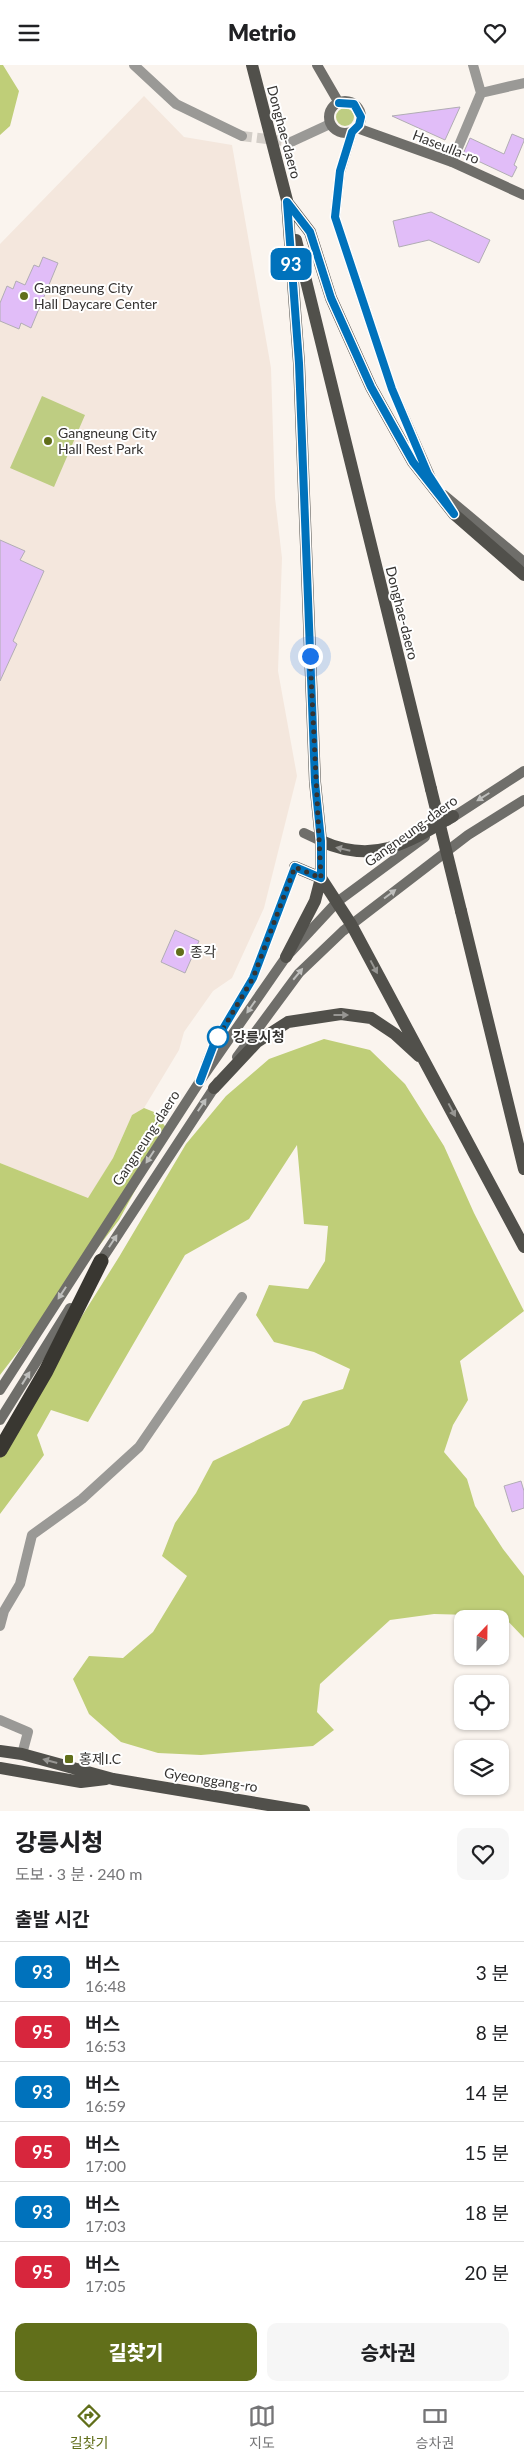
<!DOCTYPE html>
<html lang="ko">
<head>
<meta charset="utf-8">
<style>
  :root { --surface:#fff; --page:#f6f6f6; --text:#202124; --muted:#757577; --line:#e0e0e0; --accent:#616f1a }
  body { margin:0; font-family:Lato,"Noto Sans KR",sans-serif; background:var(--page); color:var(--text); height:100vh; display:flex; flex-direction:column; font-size:19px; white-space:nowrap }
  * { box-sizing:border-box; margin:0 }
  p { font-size:16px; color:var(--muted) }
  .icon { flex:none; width:28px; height:28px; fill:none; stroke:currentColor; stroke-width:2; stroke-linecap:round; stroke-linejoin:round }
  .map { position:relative; height:1746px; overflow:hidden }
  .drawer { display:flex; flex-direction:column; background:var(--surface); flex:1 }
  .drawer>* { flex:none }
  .badge { padding:0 10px; border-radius:8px; font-size:18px; line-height:32px }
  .needle { width:32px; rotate:22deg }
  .controls { position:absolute; left:454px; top:1545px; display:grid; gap:10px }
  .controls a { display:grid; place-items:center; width:55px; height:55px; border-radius:10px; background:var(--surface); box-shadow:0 1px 4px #0004; font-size:25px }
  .you { position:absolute; width:25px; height:25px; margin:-12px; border:4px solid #fff; border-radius:50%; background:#1a73e8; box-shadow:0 0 0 8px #1a73e833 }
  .map>.badge { position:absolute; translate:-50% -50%; box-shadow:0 0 0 2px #fff }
  h2 { padding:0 15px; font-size:19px; line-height:45px }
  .round { display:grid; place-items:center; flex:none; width:52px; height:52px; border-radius:10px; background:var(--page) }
  .headline { display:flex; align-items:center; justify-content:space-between; height:85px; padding:0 15px }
  h1 { font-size:24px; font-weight:800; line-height:38px }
  .cta { display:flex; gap:10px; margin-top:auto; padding:10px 15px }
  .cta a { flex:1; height:58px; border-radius:10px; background:var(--accent); color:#fff; font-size:20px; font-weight:800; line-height:58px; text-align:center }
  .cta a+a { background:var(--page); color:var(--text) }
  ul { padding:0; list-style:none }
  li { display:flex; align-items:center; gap:15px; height:60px; padding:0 15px; border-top:1px solid var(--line) }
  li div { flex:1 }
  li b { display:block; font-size:19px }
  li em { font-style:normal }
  li .badge { min-width:55px; font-weight:700; text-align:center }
  header { display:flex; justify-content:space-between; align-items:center; height:65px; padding:0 15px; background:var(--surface); font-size:22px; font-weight:800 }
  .dock { display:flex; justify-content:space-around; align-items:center; height:70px; border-top:1px solid var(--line); background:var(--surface); font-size:14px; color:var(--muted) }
  .dock a { display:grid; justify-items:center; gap:2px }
  .dock .current { color:var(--accent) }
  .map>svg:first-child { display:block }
</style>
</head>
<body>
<header><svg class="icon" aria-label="menu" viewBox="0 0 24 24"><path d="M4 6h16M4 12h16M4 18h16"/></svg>Metrio<svg class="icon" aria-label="heart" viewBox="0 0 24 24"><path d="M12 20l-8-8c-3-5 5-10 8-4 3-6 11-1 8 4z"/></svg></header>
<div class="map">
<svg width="524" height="1746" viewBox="0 0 524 1746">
  <rect width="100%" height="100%" fill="#faf4ee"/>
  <path fill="#f4e7dd" d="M144,31L184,72L232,80L271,303L275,433L282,493L278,606L297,711L264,843L232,913L213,926L184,967L179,985L144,1043L132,1050L113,1093L88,1134L0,1098V179Z"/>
  <path fill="#becd82" d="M336 52a9 9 0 1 1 18 0a9 9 0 1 1-18 0Z
    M42,331L85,350L54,422L10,403Z"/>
  <path fill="#bfce78" d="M0,0H3L19,26L10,61L0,70Z
    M324,974L370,985L405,1019L444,1081L474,1148L524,1246L460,1296L468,1335L453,1360L444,1387L467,1414L475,1441L503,1484L524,1511V1573L499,1547L471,1550L434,1549L390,1555L320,1619L317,1647L334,1665L313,1681L201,1690L158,1688L121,1677L89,1649L73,1614L89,1591L123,1593L153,1567L187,1511L162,1491L175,1458L196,1428L213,1396L289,1360L303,1336L343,1324L350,1304L314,1287L274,1277L256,1250L269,1220L308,1224L325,1196L328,1161L304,1159L297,1080L249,1154L185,1190L88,1357L51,1345L37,1370L44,1390L0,1449V1385L11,1364L119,1192L186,1079L226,1031L269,994Z
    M144,1043L154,1047L168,1065L119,1155L0,1310V1098L88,1133L113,1093L132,1050Z"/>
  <path fill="#e1bdf8" stroke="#b1adb4" d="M460,42L445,75L392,51Z
    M512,69L524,74V76L514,100L517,102L512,112L463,89L470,73L504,89Z
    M431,147L490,175L479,198L429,175L399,182L393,156Z
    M43,192L58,198L31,263L21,258L19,264L0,256V238L7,221L13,224L16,216L25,220L34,200L39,202Z
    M0,475L25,486L20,495L44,506L13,576L17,579L0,616Z
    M175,865L199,876L185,908L161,897Z
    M521,1416L524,1426V1443L512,1447L504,1421Z"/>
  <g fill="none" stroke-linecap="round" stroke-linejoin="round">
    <path stroke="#d3cec8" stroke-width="10" stroke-dasharray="10 5" stroke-linecap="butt" d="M242,71L291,77"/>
    <path stroke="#9a9996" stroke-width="10" d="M134,0L176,39L242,71
      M481,28L524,18
      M291,77L330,59
      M452,97L481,28L473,0
      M0,1561L4,1546L20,1519L32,1470L82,1434L139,1382L242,1232
      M0,1655L28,1667L22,1689"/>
    <path stroke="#6f6e6a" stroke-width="10" d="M317,0L339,38
      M329 52a16 16 0 1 1 32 0a16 16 0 1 1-32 0Z
      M357,63L452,97L524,130
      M352,67L340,107L335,152L392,324L431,413
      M444,430L524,497
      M447,756L524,706
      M304,768L321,776
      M237,992L299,908L343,866L468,770L524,735
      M206,999L214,979L253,913L295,802
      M98,1200L218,1017
      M0,1325L200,1016L286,892L337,837L425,772
      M0,1355L70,1243"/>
    <path stroke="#51504b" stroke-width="12" d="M252,0L289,143
      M287,137L299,298L315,717L321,776V813L351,859L524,1182
      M287,137L310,167L331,233L371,322L413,397L454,449L524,510
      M296,175L431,724
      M321,776C374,800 408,778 453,751
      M461,846L524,1104
      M286,892L315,836L321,813L295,802
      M214,1023L257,977L288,957L341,949L371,953L395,969L419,991
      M0,1686L22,1689L113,1714L304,1746
      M0,1703L81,1717L106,1714"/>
    <path stroke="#393731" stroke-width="15" d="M0,1385L46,1306L101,1196"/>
    <path stroke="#51504b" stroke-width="12" d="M431,724L461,846"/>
  </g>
  <defs><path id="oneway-solid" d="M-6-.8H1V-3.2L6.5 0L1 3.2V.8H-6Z" transform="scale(1.25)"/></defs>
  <g fill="#bebebc">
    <use href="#oneway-solid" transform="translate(483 732) rotate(148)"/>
    <use href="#oneway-solid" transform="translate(390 829) rotate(-37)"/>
    <use href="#oneway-solid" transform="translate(298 909) rotate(-50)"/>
    <use href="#oneway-solid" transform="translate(251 942) rotate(125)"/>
    <use href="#oneway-solid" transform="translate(202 1040) rotate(-56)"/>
    <use href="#oneway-solid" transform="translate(150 1092) rotate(123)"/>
    <use href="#oneway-solid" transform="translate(113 1176) rotate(-57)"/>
    <use href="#oneway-solid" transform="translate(62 1228) rotate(123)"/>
    <use href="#oneway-solid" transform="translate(26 1313) rotate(-58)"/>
  </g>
  <g fill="#979693">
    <use href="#oneway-solid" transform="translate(343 784) rotate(-167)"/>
    <use href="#oneway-solid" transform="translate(374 902) rotate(62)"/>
    <use href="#oneway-solid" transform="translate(341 950)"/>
    <use href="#oneway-solid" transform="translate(452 1045) rotate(62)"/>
    <use href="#oneway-solid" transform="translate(50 1696) rotate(-165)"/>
  </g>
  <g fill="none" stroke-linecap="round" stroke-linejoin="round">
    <g stroke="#fff" stroke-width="11">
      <path id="line" d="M200,1016L214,979L253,913L295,802L321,813V776L315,717L299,298L287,137L310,167L331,233L371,322L413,397L454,449L428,409L392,324L335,152L340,106L352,67L359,60L361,52L354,39L339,38"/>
    </g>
    <use href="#line" stroke="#0072bc" stroke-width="8"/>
    <path stroke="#363432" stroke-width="5" stroke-dasharray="0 9" d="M218,972L214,979L253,913L295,802L321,813L310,591"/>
  </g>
  <g fill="#616f1a" stroke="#fff" stroke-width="2">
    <circle cx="24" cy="231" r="5"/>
    <circle cx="48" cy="376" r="5"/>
    <circle cx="180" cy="887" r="5"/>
    <rect x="64" y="1689" width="10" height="10" rx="2.5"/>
  </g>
  <circle fill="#fff" stroke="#0072bc" stroke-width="2.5" cx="218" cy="972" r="10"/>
  <g text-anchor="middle" stroke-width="4" stroke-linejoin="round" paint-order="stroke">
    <g font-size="14" fill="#363432" stroke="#fff">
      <text transform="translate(284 67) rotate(75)" y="5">Donghae-daero</text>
      <text transform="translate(446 82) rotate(21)" y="5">Haseulla-ro</text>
      <text transform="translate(402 548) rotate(76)" y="5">Donghae-daero</text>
      <text transform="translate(411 766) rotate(-36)" y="5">Gangneung-daero</text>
      <text transform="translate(146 1073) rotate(-57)" y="5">Gangneung-daero</text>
      <text transform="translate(211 1715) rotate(9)" y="5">Gyeonggang-ro</text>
    </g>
    <g font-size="14" fill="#363432" stroke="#fff" text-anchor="start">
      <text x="34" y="228">Gangneung City<tspan x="34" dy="16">Hall Daycare Center</tspan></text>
      <text x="58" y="373">Gangneung City<tspan x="58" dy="16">Hall Rest Park</tspan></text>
      <text x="190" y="892">종각</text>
      <text x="79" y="1699">홍제I.C</text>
    </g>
    <g font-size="14" font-weight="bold" fill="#363432" stroke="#fff" text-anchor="start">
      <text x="233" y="977">강릉시청</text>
    </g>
  </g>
</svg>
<div class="controls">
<a><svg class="needle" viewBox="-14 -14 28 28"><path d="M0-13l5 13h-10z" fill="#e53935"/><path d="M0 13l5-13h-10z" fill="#757577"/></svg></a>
<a><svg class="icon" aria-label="locate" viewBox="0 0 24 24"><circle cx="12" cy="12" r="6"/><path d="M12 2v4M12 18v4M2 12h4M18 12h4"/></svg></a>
<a><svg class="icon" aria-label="layers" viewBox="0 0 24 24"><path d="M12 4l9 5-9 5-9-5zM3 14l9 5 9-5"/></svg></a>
</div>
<div class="you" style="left:310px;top:591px"></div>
<b class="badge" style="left:291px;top:199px;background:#0072bc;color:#fff">93</b>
</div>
<section class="drawer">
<div class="headline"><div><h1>강릉시청</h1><p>도보 · 3 분 · 240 m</p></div><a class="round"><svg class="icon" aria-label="heart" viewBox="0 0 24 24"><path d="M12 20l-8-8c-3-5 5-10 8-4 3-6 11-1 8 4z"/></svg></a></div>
<h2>출발 시간</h2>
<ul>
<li><span class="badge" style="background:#0072bc;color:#fff">93</span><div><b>버스</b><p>16:48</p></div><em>3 분</em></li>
<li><span class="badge" style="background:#d7263d;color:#fff">95</span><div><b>버스</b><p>16:53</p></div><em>8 분</em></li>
<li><span class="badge" style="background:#0072bc;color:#fff">93</span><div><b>버스</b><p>16:59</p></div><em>14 분</em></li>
<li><span class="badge" style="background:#d7263d;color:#fff">95</span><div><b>버스</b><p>17:00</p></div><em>15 분</em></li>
<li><span class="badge" style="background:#0072bc;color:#fff">93</span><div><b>버스</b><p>17:03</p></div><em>18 분</em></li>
<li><span class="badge" style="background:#d7263d;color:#fff">95</span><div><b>버스</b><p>17:05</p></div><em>20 분</em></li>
</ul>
<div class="cta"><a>길찾기</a><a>승차권</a></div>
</section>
<nav class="dock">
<a class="current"><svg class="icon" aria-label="directions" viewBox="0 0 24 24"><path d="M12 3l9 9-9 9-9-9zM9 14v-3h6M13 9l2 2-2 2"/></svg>길찾기</a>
<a><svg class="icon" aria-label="map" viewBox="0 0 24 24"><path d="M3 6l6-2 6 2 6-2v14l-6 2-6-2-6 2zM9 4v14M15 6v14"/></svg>지도</a>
<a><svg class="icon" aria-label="tickets" viewBox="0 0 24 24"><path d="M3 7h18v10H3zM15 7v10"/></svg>승차권</a>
</nav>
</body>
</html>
